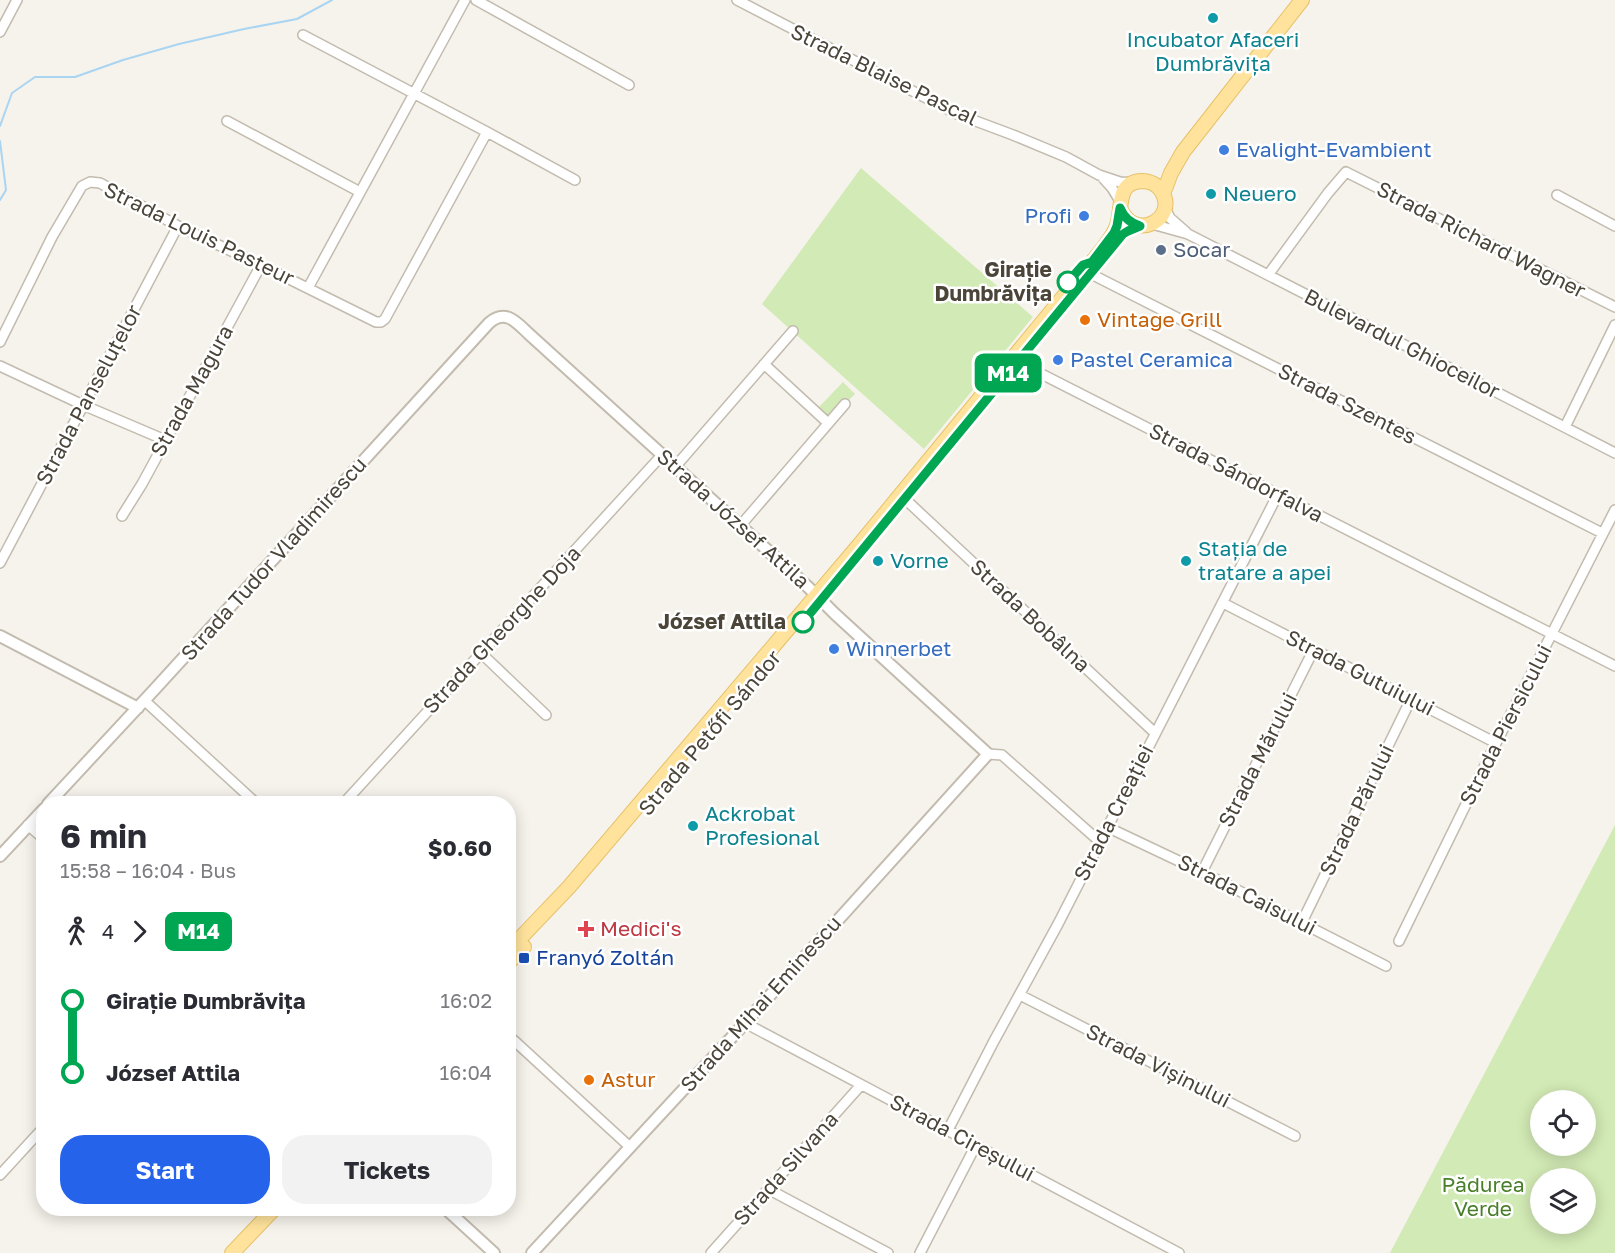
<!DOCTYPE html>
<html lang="en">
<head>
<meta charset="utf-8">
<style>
  :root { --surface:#fff; --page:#f2f2f3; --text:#2b2b33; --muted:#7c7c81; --accent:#2563eb }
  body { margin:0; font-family:"Golos Text",sans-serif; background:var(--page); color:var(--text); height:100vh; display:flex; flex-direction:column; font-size:22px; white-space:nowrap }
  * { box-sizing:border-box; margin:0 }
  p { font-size:20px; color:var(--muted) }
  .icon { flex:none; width:33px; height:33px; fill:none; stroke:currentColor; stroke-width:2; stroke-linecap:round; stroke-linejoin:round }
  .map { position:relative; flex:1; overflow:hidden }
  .side { position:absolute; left:36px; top:796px; width:480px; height:420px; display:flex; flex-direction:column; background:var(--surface); border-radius:24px; box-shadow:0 3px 15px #0003 }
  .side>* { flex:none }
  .badge { padding:0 12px; border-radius:9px; font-size:21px; line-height:39px }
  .controls { position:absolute; left:1530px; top:1090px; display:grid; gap:12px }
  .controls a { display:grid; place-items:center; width:66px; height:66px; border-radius:50%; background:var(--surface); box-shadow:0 3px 15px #0003; font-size:30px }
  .map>.badge { position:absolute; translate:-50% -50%; box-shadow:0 0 0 3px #fff }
  .legs { display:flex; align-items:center; gap:9px; height:66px; padding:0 24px; font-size:20px }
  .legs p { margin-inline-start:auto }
  .head { display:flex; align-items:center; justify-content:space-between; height:102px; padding:0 24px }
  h1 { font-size:33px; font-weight:700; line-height:45px }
  .action { display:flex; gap:12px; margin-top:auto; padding:12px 24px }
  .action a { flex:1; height:69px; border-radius:24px; background:var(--accent); color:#fff; font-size:24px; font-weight:700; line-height:69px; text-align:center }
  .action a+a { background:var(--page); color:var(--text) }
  ul { padding:0 24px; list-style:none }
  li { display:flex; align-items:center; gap:21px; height:72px; font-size:22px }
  li i { display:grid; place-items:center; width:9px; height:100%; margin:0 8px; background:currentColor }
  li i::after { content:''; width:15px; height:15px; margin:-8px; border:4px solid; border-radius:50%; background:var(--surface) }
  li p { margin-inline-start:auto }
  li:first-child i { background:linear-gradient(#0000 50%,currentColor 0) }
  li:last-child i { background:linear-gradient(currentColor 50%,#0000 0) }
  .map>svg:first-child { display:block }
</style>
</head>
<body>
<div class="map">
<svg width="1615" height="1253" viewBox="0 0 1615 1253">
  <rect width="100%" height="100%" fill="#f6f3ec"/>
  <path fill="#d2eab5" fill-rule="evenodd" d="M861,168L1033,317L924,449L762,304Z
    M843,382L855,394L830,419L818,408Z
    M1615,825V1253H1390ZM1540,1101H1586V1146H1540ZM1540,1179H1586V1224H1540Z"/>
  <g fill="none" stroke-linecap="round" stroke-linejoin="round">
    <path stroke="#a9d4f2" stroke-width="2" d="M0,126L12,93L35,77H75L123,60L179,44L244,29L297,19L332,0
      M0,141L6,190L0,200"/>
    <g stroke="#c2bbae" stroke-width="12">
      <path id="minor" d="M476,0L629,85
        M737,0L957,114L1013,135L1066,157L1099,175L1120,182L1134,183
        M0,32L17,0
        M303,35L487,132L575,180
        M227,121L360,192
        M1103,178L1112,188L1120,201
        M1557,195L1615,226
        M1165,208L1170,218L1186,232
        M1152,224L1188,234L1615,453
        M1091,274L1602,533
        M1268,275L1328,193L1346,172L1615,307
        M308,288L465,0
        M0,342L52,237L82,186L90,182L100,183L178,226L261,265L376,322H381L385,319L487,132
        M1018,362L1615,666
        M764,364L828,423
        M0,366L83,405L165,440
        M1565,427L1615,325
        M675,467L793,331
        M905,499L1155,733
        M122,516L142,484L261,265
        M740,526L845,404
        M0,563L178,226
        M1223,603L1496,743
        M481,653L546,715
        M145,701L257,804
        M988,754L1002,755L1099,841
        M343,804L662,455
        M28,825L44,839
        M1107,827L1202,872L1386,966
        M1202,872L1314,649
        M1302,922L1411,699
        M1399,941L1496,743L1615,510
        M1020,995L1295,1136
        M745,1023L1179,1253
        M508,1035L630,1147
        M948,1130L994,1041L1058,924L1278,494
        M0,1175L44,1127
        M768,1189L888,1253
        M711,1253L861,1085
        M920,1253L976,1145"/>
    </g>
    <g stroke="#c2bbae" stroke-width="14">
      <path id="tertiary" d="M0,636L138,708
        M48,804L154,690L489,323C506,308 517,323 530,335L808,587L835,614L988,754L745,1023L532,1253
        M0,856L44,809
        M446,1209L494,1253"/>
    </g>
    <g stroke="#e6c16a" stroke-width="16">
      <path id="primary" d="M1163,194L1171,173L1183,152L1302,0
        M508,951L569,887L860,544L1092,262C1100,252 1111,240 1116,228C1124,211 1114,182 1142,181C1150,181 1158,185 1162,192C1178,219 1134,243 1120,208
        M508,963L524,947
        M232,1253L274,1209"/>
    </g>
    <use href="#minor" stroke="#fff" stroke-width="9"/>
    <use href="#tertiary" stroke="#fff" stroke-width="10"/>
    <use href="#primary" stroke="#ffe39c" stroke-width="14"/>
  </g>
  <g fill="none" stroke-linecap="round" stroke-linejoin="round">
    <g stroke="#fff" stroke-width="14">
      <path id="line-1" d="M803,622L1123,234L1128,231L1140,226C1130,223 1124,218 1120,208L1117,226L1114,233L1092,262L1083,265L1068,282"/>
    </g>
    <use href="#line-1" stroke="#00a651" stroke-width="9"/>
  </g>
  <g fill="#0f9aa8" stroke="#fff" stroke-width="2">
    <circle cx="1213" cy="18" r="6"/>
    <circle cx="1211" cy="194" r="6"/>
    <circle cx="878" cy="561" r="6"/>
    <circle cx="1186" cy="561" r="6"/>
    <circle cx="693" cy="826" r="6"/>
  </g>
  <g fill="#3f7fe0" stroke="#fff" stroke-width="2">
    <circle cx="1224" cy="150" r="6"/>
    <circle cx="1084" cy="216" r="6"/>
    <circle cx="1058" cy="360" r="6"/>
    <circle cx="834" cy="649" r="6"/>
  </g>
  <circle fill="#5c6f8a" stroke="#fff" stroke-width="2" cx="1161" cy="250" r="6"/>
  <g fill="#fff" stroke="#00a651" stroke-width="3">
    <circle cx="1068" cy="282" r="10"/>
    <circle cx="803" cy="622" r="10"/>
  </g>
  <g fill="#e8710a" stroke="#fff" stroke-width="2">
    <circle cx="1085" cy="320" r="6"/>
    <circle cx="589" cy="1080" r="6"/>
  </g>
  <path fill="#e0444e" stroke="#fff" stroke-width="2" d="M583 920h6v6h6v6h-6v6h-6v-6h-6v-6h6z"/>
  <rect fill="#1a4fb4" stroke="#fff" stroke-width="2" x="518" y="952" width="12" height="12" rx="3"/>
  <g text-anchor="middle" stroke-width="5" stroke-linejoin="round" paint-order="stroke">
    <g font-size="21" fill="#0d838f" stroke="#fff" text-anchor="start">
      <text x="1213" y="47" text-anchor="middle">Incubator Afaceri<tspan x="1213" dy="24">Dumbrăvița</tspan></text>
      <text x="1223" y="201">Neuero</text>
      <text x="1198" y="556">Stația de<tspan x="1198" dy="24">tratare a apei</tspan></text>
      <text x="890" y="568">Vorne</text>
      <text x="705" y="821">Ackrobat<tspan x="705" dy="24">Profesional</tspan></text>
    </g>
    <g font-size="21" fill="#4b4439" stroke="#fff">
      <text transform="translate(884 75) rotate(26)" y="7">Strada Blaise Pascal</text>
      <text transform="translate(199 234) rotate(26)" y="7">Strada Louis Pasteur</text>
      <text transform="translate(1481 240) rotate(27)" y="7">Strada Richard Wagner</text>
      <text transform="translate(1402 344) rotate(27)" y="7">Bulevardul Ghioceilor</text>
      <text transform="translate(192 391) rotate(-61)" y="7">Strada Magura</text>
      <text transform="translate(89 395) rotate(-62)" y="7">Strada Panseluțelor</text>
      <text transform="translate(1347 404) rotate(27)" y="7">Strada Szentes</text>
      <text transform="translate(1236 473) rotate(27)" y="7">Strada Sándorfalva</text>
      <text transform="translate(733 519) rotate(42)" y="7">Strada József Attila</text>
      <text transform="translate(274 559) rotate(-48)" y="7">Strada Tudor Vladimirescu</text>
      <text transform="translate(1030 616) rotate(43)" y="7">Strada Bobâlna</text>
      <text transform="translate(502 630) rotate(-47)" y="7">Strada Gheorghe Doja</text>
      <text transform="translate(1360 673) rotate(27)" y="7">Strada Gutuiului</text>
      <text transform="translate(1506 725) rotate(-63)" y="7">Strada Piersicului</text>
      <text transform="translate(710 733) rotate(-50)" y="7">Strada Petőfi Sándor</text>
      <text transform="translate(1258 760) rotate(-63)" y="7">Strada Mărului</text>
      <text transform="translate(1357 810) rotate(-64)" y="7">Strada Părului</text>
      <text transform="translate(1114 813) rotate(-63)" y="7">Strada Creației</text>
      <text transform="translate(1247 895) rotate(27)" y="7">Strada Caisului</text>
      <text transform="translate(761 1004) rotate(-48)" y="7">Strada Mihai Eminescu</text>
      <text transform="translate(1158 1066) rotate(27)" y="7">Strada Vișinului</text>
      <text transform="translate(962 1138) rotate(28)" y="7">Strada Cireșului</text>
      <text transform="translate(786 1169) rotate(-48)" y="7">Strada Silvana</text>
    </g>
    <g font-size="21" fill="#366cbe" stroke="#fff" text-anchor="start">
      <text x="1236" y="157">Evalight-Evambient</text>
      <text x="1072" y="223" text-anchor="end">Profi</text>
      <text x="1070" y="367">Pastel Ceramica</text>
      <text x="846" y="656">Winnerbet</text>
    </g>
    <g font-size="21" fill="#4e5e75" stroke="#fff" text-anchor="start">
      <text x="1173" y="257">Socar</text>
    </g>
    <g font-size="21" font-weight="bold" fill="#4b4439" stroke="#fff" text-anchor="end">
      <text x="1052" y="277">Girație<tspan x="1052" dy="24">Dumbrăvița</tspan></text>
      <text x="786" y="629">József Attila</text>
    </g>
    <g font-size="21" fill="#c56008" stroke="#fff" text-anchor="start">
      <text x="1097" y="327">Vintage Grill</text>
      <text x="601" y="1087">Astur</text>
    </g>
    <g font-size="21" fill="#be3a42" stroke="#fff" text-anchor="start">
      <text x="600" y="936">Medici's</text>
    </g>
    <g font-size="21" fill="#164399" stroke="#fff" text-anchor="start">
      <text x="536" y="965">Franyó Zoltán</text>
    </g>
    <g font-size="21" fill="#4a7f2a" stroke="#fff">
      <text x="1483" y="1192">Pădurea<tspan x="1483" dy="24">Verde</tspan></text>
    </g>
  </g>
</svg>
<div class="controls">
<a><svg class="icon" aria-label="locate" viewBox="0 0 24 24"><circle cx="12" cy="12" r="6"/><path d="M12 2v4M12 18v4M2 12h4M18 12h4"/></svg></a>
<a><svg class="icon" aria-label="layers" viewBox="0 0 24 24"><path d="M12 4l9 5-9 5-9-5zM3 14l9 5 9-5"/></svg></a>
</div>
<b class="badge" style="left:1008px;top:373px;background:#00a651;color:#fff">M14</b>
<section class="side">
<div class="head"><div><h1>6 min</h1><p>15:58 – 16:04 · Bus</p></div><b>$0.60</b></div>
<div class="legs"><svg class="icon" aria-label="walk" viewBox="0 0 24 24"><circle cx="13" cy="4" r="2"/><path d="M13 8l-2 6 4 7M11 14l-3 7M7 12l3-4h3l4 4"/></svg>4<svg class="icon" aria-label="forward" viewBox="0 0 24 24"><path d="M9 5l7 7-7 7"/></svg><b class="badge" style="background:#00a651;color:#fff">M14</b></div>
<ul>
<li><i style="color:#00a651"></i><b>Girație Dumbrăvița</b><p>16:02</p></li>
<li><i style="color:#00a651"></i><b>József Attila</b><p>16:04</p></li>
</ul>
<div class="action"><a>Start</a><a>Tickets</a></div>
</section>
</div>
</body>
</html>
